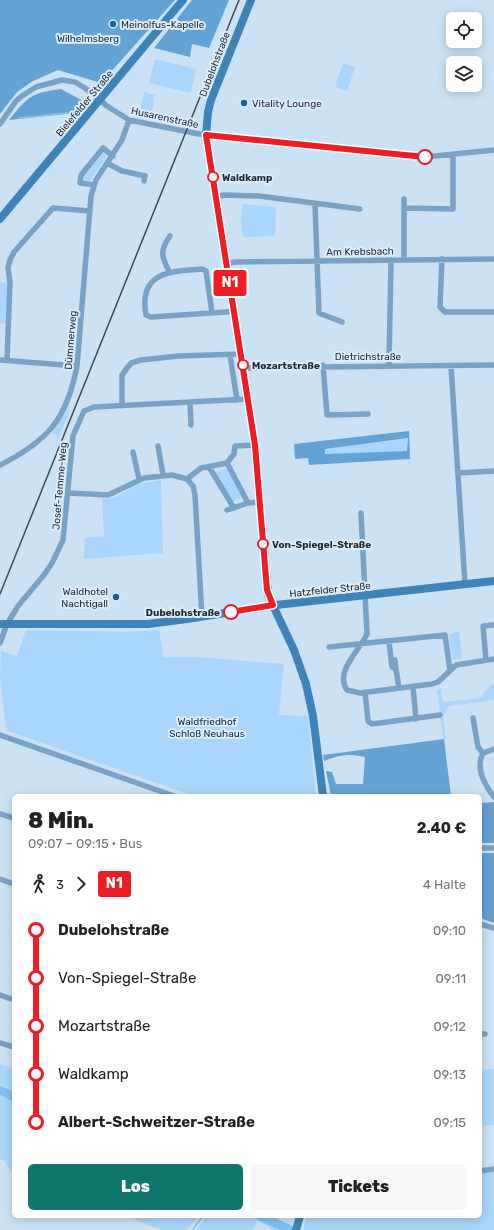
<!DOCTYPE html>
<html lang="de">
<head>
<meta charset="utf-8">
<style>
  :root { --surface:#fff; --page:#f6f6f6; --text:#222; --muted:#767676; --accent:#0f766e }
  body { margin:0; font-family:Rubik,sans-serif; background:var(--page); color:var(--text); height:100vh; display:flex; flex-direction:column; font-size:15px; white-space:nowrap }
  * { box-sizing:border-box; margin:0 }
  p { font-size:13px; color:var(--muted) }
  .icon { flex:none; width:22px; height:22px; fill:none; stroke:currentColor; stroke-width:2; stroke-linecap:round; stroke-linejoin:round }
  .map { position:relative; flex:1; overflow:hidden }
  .sheet { position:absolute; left:12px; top:794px; width:470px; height:424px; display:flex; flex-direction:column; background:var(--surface); border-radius:6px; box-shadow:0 2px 10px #0003 }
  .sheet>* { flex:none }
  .badge { padding:0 8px; border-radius:3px; font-size:14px; line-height:26px }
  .fabs { position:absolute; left:446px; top:12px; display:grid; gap:8px }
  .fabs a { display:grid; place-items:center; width:36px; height:36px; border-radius:6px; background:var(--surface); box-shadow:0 2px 10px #0003; font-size:20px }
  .map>.badge { position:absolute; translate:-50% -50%; box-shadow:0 0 0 2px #fff }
  .legs { display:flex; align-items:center; gap:6px; height:44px; padding:0 16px; font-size:13px }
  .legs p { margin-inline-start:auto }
  .head { display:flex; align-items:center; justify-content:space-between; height:68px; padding:0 16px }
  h1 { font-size:22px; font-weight:800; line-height:30px }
  .button { display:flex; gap:8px; margin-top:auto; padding:8px 16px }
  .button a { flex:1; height:46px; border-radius:6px; background:var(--accent); color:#fff; font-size:16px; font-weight:800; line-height:46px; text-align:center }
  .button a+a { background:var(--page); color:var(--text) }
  ul { padding:0 16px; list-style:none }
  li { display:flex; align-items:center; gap:14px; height:48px; font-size:15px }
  li i { display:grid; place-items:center; width:6px; height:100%; margin:0 5px; background:currentColor }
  li i::after { content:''; width:10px; height:10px; margin:-5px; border:3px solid; border-radius:50%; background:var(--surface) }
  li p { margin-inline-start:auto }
  li:first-child i { background:linear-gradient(#0000 50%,currentColor 0) }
  li:last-child i { background:linear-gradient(currentColor 50%,#0000 0) }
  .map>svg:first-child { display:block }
</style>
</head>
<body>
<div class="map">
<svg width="494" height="1230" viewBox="0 0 494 1230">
  <rect width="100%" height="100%" fill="#cbe2f5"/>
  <path fill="#aad6fc" d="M155,59L196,69L191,93L149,83Z
    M343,63L355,67L347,91L335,87Z
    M144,92L155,95L152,112L140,110Z
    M104,152L106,154V157L90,181H86L83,176Z
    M243,204L276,207L275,236L243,237L241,218Z
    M0,282L7,283L8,288L6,324L0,323Z
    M68,409L70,410L56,445L57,435L52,433Z
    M408,438V451L325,454V449Z
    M227,469L242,497L232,502L214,472Z
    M161,480L163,553L84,559L85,538L104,536L102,499L114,498L139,484Z
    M26,630L127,632L159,630L164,657H199L284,664L279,715L308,716L316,796H194L8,731L6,729L0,675L1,651L17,656Z
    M459,631L462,658L452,660L449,635Z
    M491,684L494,686V700L449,706L443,717L446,739H443L437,690L441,688L442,700L445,702L480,698Z
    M0,1064L14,1069V1091L0,1084Z
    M487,1069H494V1125L480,1126V1072Z
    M0,1095L14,1102V1172L10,1171L5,1161L0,1159Z
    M494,1171V1230H303L307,1216H480V1173Z
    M127,1216H199L187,1229L188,1230H161Z
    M207,1216H253L281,1230H273L257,1219L253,1230H197Z"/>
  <path fill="#64a2d3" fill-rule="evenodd" d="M0,0H175L101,83L58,70L33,81L17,92L0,114Z
    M192,0H229L209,48L192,44L190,57L154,48Z
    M61,89L85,102L75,113L9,120C28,97 30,93 61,89Z
    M409,431L410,459L309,465L308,458L295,459L294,444ZM408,438L407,451L325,454V449Z
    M444,739L451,796H331L326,771L332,772L336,784H363L365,757C349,753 339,755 324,761L323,755Z
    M494,802V843H480V803Z
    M480,853H494V923L480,918Z"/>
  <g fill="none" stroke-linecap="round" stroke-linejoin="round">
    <path stroke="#82c1f4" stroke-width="1.5" d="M19,118L67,113
      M193,1229L203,1216"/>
    <path stroke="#82c1f4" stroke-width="9" d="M0,1090L14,1097
      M260,1216L291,1230"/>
    <path stroke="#78a3c7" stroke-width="5.5" d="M0,124L16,101L22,96L36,87L62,80L75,82L85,88L107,106L129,120L199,134L425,157L494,150
      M107,163L122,171L145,176L144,181
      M94,185L80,183L81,175L103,148L113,156
      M216,197L224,195L259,196L360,209
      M315,204L319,313L342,322
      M404,208L453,209V155
      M404,259V199
      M442,259L440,307L445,312H494
      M227,263L236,262L494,259
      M169,271C161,256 160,250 170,236
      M212,313L206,271L202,269C170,271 138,272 146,315L151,317L226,312L234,311
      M230,355L237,400
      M0,360L77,366
      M7,360L10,283L8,268L10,260L14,252L53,208L90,211
      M323,365L327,415L368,414
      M389,365L391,260
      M451,366L465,584
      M243,368L494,365
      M190,403L191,425
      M122,405V375L131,363L141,360L178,356L241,354
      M158,446L163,475
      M133,452L139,479
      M227,463L248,503
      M0,465C48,441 67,419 77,366L91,196L96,180L122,140L129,120
      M209,467L234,508
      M458,473L494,471
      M187,479L201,468L227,463L234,454L235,446L255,445
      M68,493L108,495L144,478L172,475L187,479L193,486L195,495L202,617
      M227,510L248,503L260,502
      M361,513L367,634C360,650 334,672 347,690L360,693L432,684L438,682L456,665L494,659
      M389,642L392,667L396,669L399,688
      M0,643L7,624L18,606L44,575L52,563L63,540L73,436L84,411L94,407L248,399
      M329,647L445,635L450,670
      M391,660H395L396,669
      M486,660L483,626L494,625
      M413,687L416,719
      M365,692L368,721L372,724L440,715
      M473,718L478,747L483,753
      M0,735L174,796
      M494,749L483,753C475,768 484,784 494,797
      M0,814L14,818
      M480,848H494
      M0,879L14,884
      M480,924L494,928
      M0,995L14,1000
      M480,1034H485
      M0,1043L14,1047
      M480,1171L494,1169"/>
    <path stroke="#3f84b9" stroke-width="8" d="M251,0L211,100L208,112L206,135L255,445L268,595L294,650L306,684L313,716L323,796
      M0,219L183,0
      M0,624H148L187,619L276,605L494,581
      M296,1230L300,1216"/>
    <path stroke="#404c55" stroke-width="1.5" d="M0,594L239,0"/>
  </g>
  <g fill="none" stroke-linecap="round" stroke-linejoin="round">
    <g stroke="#fff" stroke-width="9">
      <path id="line-1" d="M231,612L273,605L267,590L255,445L206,135L425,157"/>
    </g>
    <use href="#line-1" stroke="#ee1c25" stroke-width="6"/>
  </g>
  <g fill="#186497" stroke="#dceefe" stroke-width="1.5">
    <circle cx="113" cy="24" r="4"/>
    <circle cx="244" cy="103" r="4"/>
    <circle cx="116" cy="597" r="4"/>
  </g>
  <g fill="#fff" stroke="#ee1c25" stroke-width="2">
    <circle cx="425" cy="157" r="7"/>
    <circle cx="213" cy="177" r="5"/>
    <circle cx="243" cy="365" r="5"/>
    <circle cx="263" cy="544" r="5"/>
    <circle cx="231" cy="612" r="7"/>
  </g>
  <g text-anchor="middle" stroke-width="4" stroke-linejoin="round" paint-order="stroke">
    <g font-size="10" fill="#1f282f" stroke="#dceefe" text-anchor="start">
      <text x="121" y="28">Meinolfus-Kapelle</text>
      <text x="252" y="107">Vitality Lounge</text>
      <text x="108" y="595" text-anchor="end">Waldhotel<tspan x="108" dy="12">Nachtigall</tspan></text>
    </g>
    <g font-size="10" fill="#102b40" stroke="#dceefe">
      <text x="88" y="42">Wilhelmsberg</text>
      <text x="207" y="725">Waldfriedhof<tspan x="207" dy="12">Schloß Neuhaus</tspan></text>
    </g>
    <g font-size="10" fill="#1f282f" stroke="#dceefe">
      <text transform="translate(214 64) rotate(-69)" y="4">Dubelohstraße</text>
      <text transform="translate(84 103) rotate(-50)" y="4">Bielefelder Straße</text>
      <text transform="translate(165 117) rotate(12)" y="4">Husarenstraße</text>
      <text transform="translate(360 251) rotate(-1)" y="4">Am Krebsbach</text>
      <text transform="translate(70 340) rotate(-85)" y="4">Dümmerweg</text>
      <text x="368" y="360">Dietrichstraße</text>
      <text transform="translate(59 486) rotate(-85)" y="4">Josef-Temme-Weg</text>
      <text transform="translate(330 589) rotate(-6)" y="4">Hatzfelder Straße</text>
    </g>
    <g font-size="10" font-weight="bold" fill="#1f282f" stroke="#dceefe" text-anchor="start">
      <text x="222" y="181">Waldkamp</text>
      <text x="252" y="369">Mozartstraße</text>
      <text x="272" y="548">Von-Spiegel-Straße</text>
      <text x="220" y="616" text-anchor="end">Dubelohstraße</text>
    </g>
  </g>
</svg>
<div class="fabs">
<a><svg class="icon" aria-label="locate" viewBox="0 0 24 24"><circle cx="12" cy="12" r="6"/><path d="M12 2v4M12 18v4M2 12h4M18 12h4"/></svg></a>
<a><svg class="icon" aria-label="layers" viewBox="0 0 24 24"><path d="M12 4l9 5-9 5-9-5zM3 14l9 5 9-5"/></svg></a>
</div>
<b class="badge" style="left:230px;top:283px;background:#ee1c25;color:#fff">N1</b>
<section class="sheet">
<div class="head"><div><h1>8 Min.</h1><p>09:07 – 09:15 · Bus</p></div><b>2.40 €</b></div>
<div class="legs"><svg class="icon" aria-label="walk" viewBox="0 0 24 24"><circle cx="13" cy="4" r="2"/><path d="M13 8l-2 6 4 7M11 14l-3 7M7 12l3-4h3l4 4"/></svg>3<svg class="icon" aria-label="forward" viewBox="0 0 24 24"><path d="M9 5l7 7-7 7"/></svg><b class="badge" style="background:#ee1c25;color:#fff">N1</b><p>4 Halte</p></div>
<ul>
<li><i style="color:#ee1c25"></i><b>Dubelohstraße</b><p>09:10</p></li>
<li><i style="color:#ee1c25"></i><span>Von-Spiegel-Straße</span><p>09:11</p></li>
<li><i style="color:#ee1c25"></i><span>Mozartstraße</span><p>09:12</p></li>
<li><i style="color:#ee1c25"></i><span>Waldkamp</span><p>09:13</p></li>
<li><i style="color:#ee1c25"></i><b>Albert-Schweitzer-Straße</b><p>09:15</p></li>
</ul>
<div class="button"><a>Los</a><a>Tickets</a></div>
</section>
</div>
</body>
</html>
